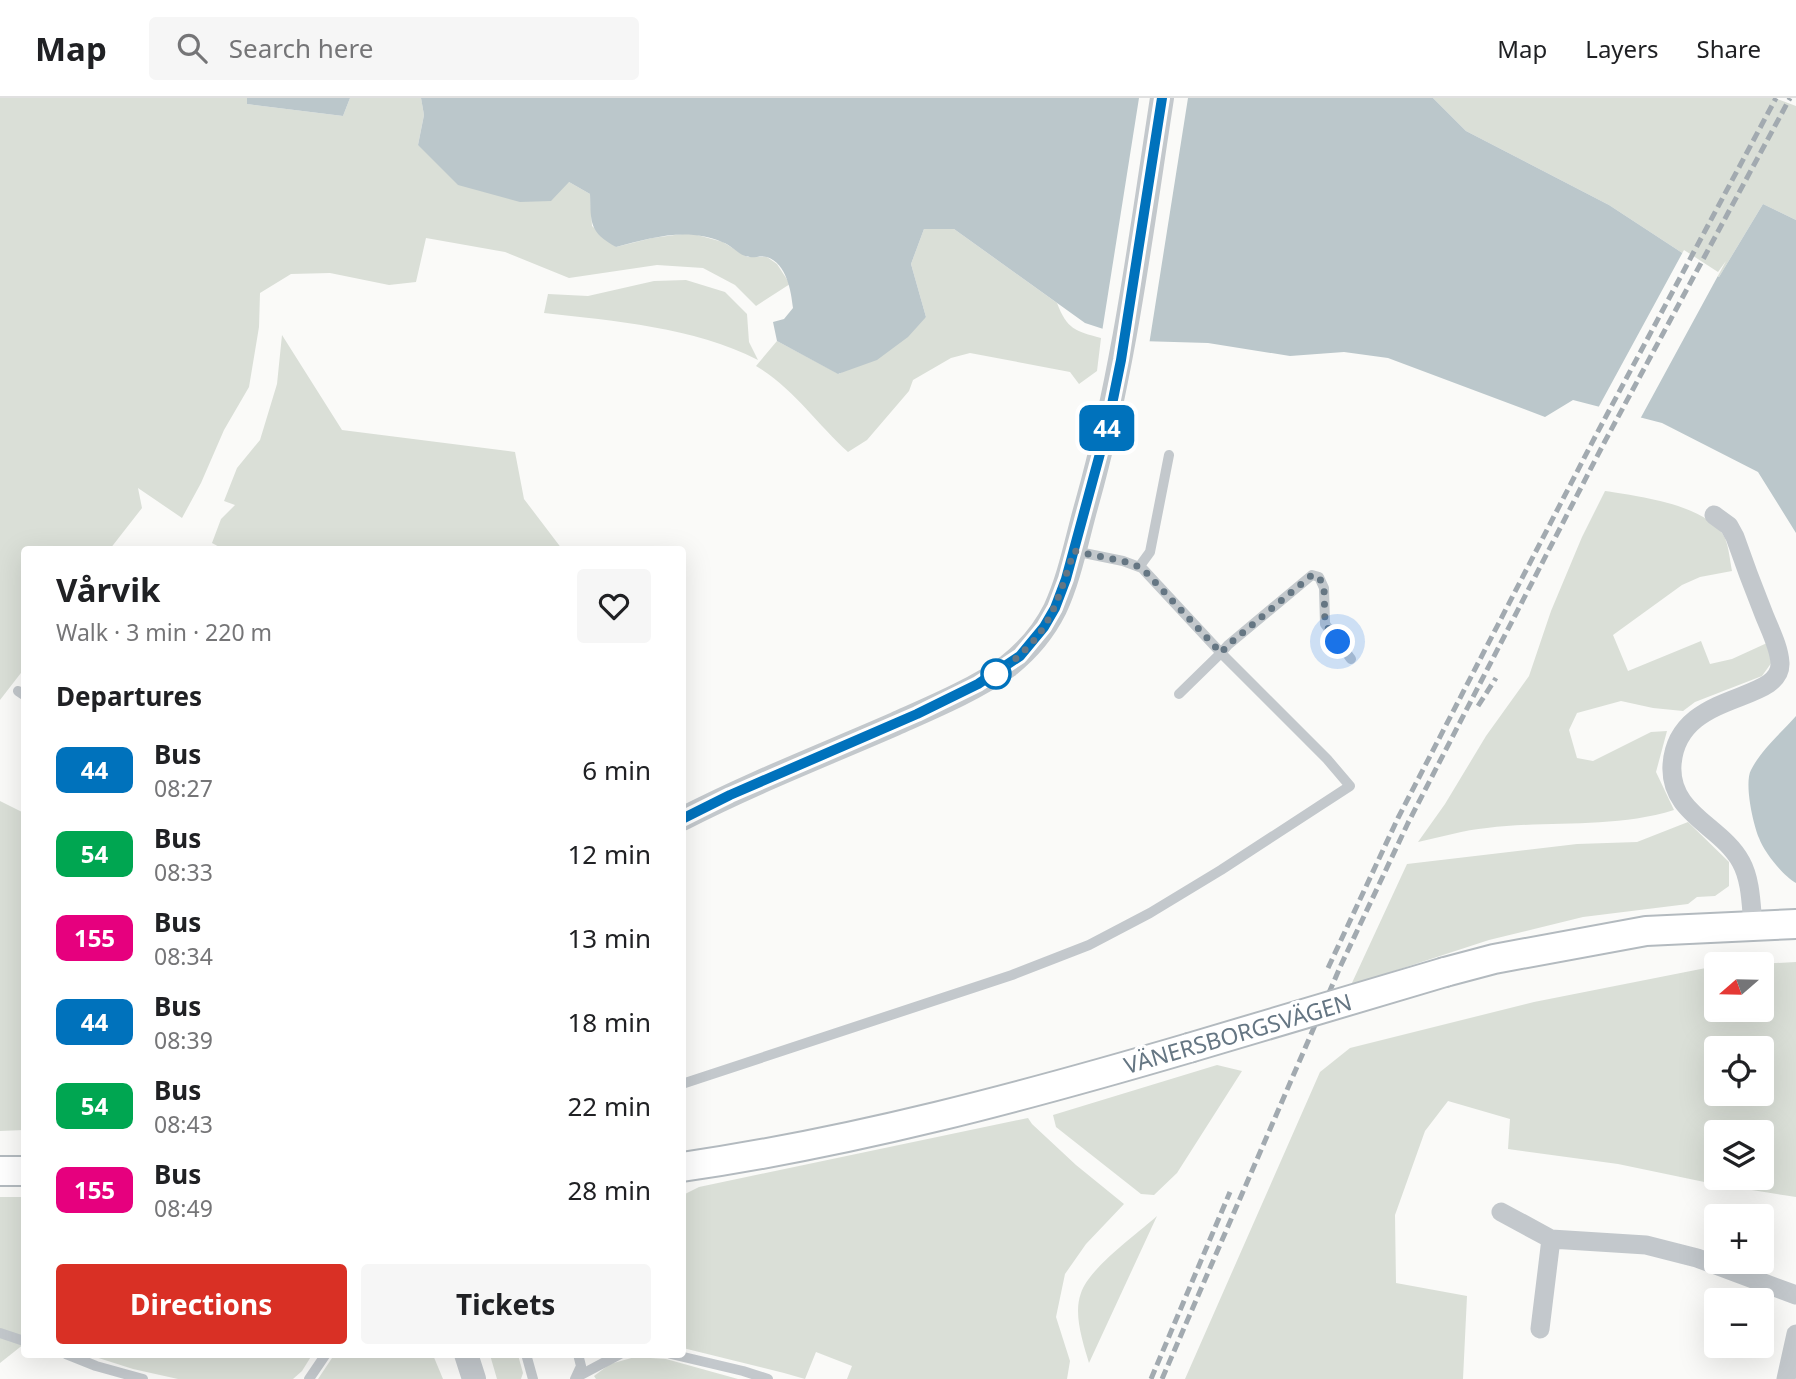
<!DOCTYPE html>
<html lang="en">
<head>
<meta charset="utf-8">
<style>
  :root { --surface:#fff; --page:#f6f6f6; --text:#202124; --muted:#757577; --line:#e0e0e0; --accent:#d93025 }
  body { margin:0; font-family:"Noto Sans",sans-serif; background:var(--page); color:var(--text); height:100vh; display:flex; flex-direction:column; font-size:26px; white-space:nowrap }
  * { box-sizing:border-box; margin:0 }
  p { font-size:23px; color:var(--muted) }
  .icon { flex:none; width:38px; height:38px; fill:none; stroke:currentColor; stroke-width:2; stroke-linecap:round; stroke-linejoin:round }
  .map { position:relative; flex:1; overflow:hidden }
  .sheet { position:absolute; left:21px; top:448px; width:665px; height:812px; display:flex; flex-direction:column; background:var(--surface); border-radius:7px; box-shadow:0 7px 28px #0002 }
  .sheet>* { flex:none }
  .badge { padding:0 14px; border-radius:10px; font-size:24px; line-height:46px }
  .needle { width:46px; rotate:250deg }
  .controls { position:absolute; left:1704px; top:854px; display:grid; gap:14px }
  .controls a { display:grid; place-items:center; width:70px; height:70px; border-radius:7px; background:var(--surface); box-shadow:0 7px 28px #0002; font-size:35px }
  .you { position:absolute; width:35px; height:35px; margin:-18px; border:5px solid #fff; border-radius:50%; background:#1a73e8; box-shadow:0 0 0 10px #1a73e833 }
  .map>.badge { position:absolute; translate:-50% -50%; box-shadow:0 0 0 4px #fff }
  h2 { padding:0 35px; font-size:26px; line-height:63px }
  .round { display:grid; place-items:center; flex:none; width:74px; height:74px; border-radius:7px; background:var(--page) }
  .summary { display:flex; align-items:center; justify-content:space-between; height:119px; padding:0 35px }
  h1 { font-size:33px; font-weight:700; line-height:52px }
  .action { display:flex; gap:14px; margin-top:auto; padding:14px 35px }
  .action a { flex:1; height:80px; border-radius:7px; background:var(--accent); color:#fff; font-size:28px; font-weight:700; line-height:80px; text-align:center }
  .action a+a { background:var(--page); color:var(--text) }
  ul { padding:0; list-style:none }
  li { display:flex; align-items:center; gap:21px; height:84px; padding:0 35px }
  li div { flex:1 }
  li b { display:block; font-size:26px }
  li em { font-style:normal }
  li .badge { min-width:77px; font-weight:700; text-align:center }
  header { display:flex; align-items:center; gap:42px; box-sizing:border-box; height:98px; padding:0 35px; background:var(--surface); border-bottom:2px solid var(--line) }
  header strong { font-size:33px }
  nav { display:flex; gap:38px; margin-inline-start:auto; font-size:24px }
  .search { width:490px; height:63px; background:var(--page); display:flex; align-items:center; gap:18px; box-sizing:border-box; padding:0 24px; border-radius:7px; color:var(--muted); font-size:26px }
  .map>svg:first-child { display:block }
</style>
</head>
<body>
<header>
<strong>Map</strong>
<div class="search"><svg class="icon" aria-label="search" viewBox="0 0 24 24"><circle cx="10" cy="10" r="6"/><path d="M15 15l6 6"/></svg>Search here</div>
<nav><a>Map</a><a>Layers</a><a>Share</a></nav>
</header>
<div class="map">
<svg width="1796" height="1281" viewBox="0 0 1796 1281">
  <rect width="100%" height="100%" fill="#fafaf8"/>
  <path fill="#dadfd7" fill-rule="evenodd" d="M0,0H247V6L343,18L350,0H421L424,17L418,47L569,84L590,96L592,128L616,149L652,140L690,135L723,144L747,159H767L777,166L790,186L756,208L735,187L703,170L657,167L569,180L505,154L426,140L416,184L389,187L330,175L291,176L260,195L259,229L249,289L224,332L201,385L182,420L138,390L142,410L110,451L24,452V571L0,602Z
    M1433,0H1775L1796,8V122L1763,106L1719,179L1609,107L1466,33Z
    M924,131H954L1057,205C1067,231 1075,233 1101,240L1097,273L1079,286L1070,274L970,255L951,260L913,282L909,293L867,342L848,354C817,326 793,290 756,268L777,243L839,276L926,219L911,166Z
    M686,182L725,194L747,216L749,244L758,262C693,229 615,223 544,215L548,196L588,198L654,183Z
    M282,237L342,332L515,354L524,401L562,451L225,452L212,445L221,421L235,407L224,403L237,370L260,342L277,286Z
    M1605,393C1638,398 1709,407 1725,440C1729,450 1730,463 1732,473L1700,479L1682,487L1613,537L1628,573L1701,543L1710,566L1732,561L1767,545L1772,564L1762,578L1695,604L1683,613L1653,610L1621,603L1577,615L1569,632L1577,660L1593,663L1651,634L1667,633L1656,674L1674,712C1613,731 1549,722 1487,730C1464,732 1441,739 1418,744L1445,706L1486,638L1529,578L1551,513L1582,439Z
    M0,703L24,715V1032L0,1033Z
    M1688,724L1729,764V788L1715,798L1697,799L1688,806L1583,819L1489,842L1351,887L1407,766L1577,746L1637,744Z
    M1796,864V1099L1714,1086L1618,1066L1508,1051L1510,1021L1448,1003L1425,1033L1395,1117L1396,1185L1467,1198L1463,1281H1185L1320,974L1350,950L1534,904L1716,868L1717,912H1762V866H1759ZM1717,950H1762V996H1717ZM1717,1034H1762V1080H1717Z
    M1217,967L1242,973L1177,1075L1154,1097L1141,1096L1056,1029L1053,1017Z
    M1028,1020L1032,1026L1076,1067L1124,1106L1086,1146L1065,1176L1056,1219L1070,1263L1067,1281H847L852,1268L816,1254L805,1281L784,1275L683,1250V1097L699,1089Z
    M0,1099H24V1246L0,1265Z
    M1157,1118L1089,1265C1083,1244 1073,1216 1081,1195C1089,1170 1136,1137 1157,1118Z
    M89,1257H312L302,1273L293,1281H178L133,1271Z
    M334,1257H433L443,1281H318Z
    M490,1257H518L523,1275L521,1281H497Z
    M635,1259L666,1261L738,1281H596L594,1278L610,1266Z"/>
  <path fill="#bbc7cb" d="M247,0H350L343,18L247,6Z
    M421,0H1433L1466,33L1609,107L1719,179L1763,106L1796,122V435L1758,374L1662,325L1573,302L1545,319L1388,260L1344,254L1290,258L1208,245L1140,243L1085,225L954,131H924L911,166L926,219L908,239L877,262L838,276L777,243L773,224L784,221L793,210C791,193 787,166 767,159C760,157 752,161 745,158C737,155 731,147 722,144C687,129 651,140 616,149C589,134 591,125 590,96L569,84L551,103L520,104L458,87L418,47L424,17Z
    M1796,618V785C1783,778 1764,754 1759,740C1753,726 1744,685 1751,672C1761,652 1781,635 1796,618Z"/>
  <path fill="#fafaf8" d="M1139,0H1188L1149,247L1139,246L1102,234Z
    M1684,152L1718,174L1726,163L1639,323L1597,312Z"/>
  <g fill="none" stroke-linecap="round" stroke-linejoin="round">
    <g stroke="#b3babf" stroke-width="32">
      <path id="secondary" d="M1445,874L1494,861L1646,833L1796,826
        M682,1069C854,1044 1022,999 1189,950
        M0,1073H24"/>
    </g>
    <path stroke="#c3c8cc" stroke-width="10" d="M1074,453L1123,463L1142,470L1221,555L1228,547L1312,477L1319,479L1324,490L1325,526L1351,561
      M1139,469L1150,454L1169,357
      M18,593L24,597
      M682,986L1012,877L1089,847L1150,815L1221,772L1350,688L1327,661L1221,555L1179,596
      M0,1235L24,1243
      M66,1256L96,1268L143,1281
      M526,1256L533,1281
      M671,1256L743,1273L768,1281
      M577,1279L620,1256
      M309,1281L326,1256
      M575,1281L581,1268L578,1256"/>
    <path stroke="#c3c8cc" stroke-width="19" d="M1714,417L1729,428L1735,439C1744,465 1753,489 1763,514C1769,530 1779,548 1780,565C1782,607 1677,591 1672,667C1669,716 1722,728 1741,764C1751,782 1751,807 1753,827
      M1501,1114L1551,1141L1646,1147L1697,1160L1796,1197
      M1540,1231L1551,1141
      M1786,1281L1796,1236"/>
    <path stroke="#c3c8cc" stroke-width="24" d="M682,721C752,685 824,657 895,626C933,609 974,592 1008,568C1027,553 1044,533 1055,511C1070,479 1077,440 1087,405C1124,273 1141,136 1162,0
      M466,1256L474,1281"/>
    <use href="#secondary" stroke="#fff" stroke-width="28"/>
    <path stroke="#a2aab0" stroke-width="5" stroke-dasharray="10 5" stroke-linecap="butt" d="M1478,608L1496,580
      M1328,870L1398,720L1595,339L1776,0
      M1151,1281L1230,1094
      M1162,1281L1341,867L1408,725L1604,345L1790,0"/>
    <g stroke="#b3babf" stroke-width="32" stroke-linecap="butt">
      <path id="secondary-bridge" d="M1189,950L1445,874"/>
    </g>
    <use href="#secondary-bridge" stroke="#fff" stroke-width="28"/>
  </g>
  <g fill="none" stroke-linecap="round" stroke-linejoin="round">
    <g stroke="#fff" stroke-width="16">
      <path id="line" d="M682,721L730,697L917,616L978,586L1020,558L1044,529L1055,510L1066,481L1108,326L1121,262L1162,0"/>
    </g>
    <use href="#line" stroke="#0072bc" stroke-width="10"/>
    <path stroke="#657683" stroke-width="7" stroke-dasharray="0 12.6" d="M996,576C1050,537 1054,513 1074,453L1123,463L1142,470L1221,555L1228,547L1312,477L1319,479L1324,489L1325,526L1338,544"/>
  </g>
  <circle fill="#fff" stroke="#0072bc" stroke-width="3.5" cx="996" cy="576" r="14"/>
  <g text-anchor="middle" stroke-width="7" stroke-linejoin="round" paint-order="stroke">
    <g font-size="23" fill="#657683" stroke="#fff">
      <text transform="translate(1238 936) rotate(-16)" y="8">VÄNERSBORGSVÄGEN</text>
    </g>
  </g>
</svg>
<div class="controls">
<a><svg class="needle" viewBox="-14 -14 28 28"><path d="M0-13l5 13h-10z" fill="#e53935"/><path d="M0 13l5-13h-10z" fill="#757577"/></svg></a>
<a><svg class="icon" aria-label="locate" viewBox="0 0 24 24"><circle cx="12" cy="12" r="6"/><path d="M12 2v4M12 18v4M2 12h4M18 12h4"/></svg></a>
<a><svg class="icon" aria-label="layers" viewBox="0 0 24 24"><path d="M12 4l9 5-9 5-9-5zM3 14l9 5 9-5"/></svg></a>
<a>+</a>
<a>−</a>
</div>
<div class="you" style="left:1338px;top:544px"></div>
<b class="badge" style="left:1107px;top:330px;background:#0072bc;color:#fff">44</b>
<section class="sheet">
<div class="summary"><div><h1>Vårvik</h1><p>Walk · 3 min · 220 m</p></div><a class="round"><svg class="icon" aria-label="heart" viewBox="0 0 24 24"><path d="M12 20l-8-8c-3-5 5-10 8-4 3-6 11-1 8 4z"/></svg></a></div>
<h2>Departures</h2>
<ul>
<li><span class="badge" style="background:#0072bc;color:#fff">44</span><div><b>Bus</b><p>08:27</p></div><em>6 min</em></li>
<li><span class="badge" style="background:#00a651;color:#fff">54</span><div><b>Bus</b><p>08:33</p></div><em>12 min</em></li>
<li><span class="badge" style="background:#e6007e;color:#fff">155</span><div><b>Bus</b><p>08:34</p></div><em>13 min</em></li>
<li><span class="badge" style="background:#0072bc;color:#fff">44</span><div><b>Bus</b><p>08:39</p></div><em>18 min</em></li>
<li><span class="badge" style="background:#00a651;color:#fff">54</span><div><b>Bus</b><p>08:43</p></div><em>22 min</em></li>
<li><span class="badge" style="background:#e6007e;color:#fff">155</span><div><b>Bus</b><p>08:49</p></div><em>28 min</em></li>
</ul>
<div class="action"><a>Directions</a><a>Tickets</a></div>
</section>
</div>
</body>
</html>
